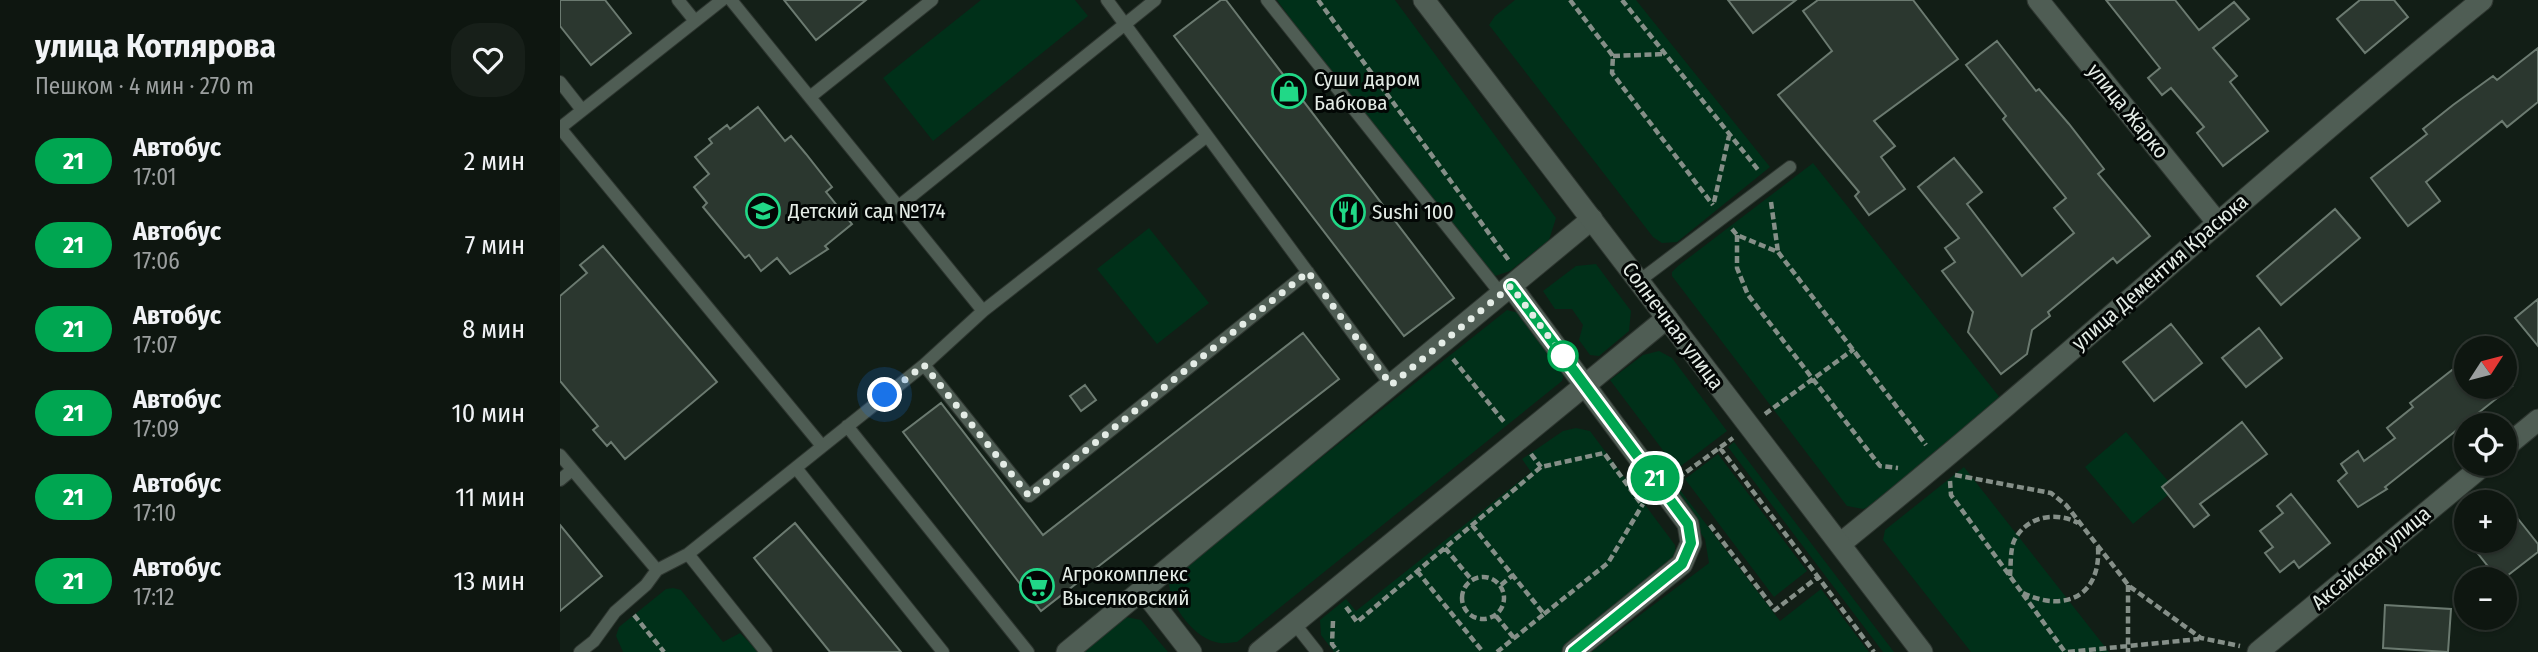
<!DOCTYPE html>
<html lang="ru">
<head>
<meta charset="utf-8">
<style>
  :root { --surface:#0e1610; --page:#171f19; --text:#f1f3f6; --muted:#9b9f9f; --line:#2e3530 }
  body { margin:0; font-family:"Fira Sans Condensed",sans-serif; background:var(--page); color:var(--text); height:100vh; display:flex; flex-direction:column; font-size:26px; white-space:nowrap }
  * { box-sizing:border-box; margin:0 }
  p { font-size:23px; color:var(--muted) }
  .icon { flex:none; width:38px; height:38px; fill:none; stroke:currentColor; stroke-width:2; stroke-linecap:round; stroke-linejoin:round }
  .map { position:relative; flex:1; overflow:hidden }
  .drawer { display:flex; flex-direction:column; background:var(--surface); width:560px }
  .drawer>* { flex:none }
  .badge { padding:0 14px; border-radius:23px; font-size:24px; line-height:46px }
  .needle { width:46px; rotate:54deg }
  .tools { position:absolute; left:1894px; top:336px; display:grid; gap:14px }
  .tools a { display:grid; place-items:center; width:63px; height:63px; border-radius:50%; background:var(--surface); box-shadow:0 2px 5px #0004,0 0 0 2px var(--line); font-size:35px }
  .you { position:absolute; width:35px; height:35px; margin:-18px; border:5px solid #fff; border-radius:50%; background:#1a73e8; box-shadow:0 0 0 10px #1a73e833 }
  .map>.badge { position:absolute; translate:-50% -50%; box-shadow:0 0 0 4px #fff }
  .round { display:grid; place-items:center; flex:none; width:74px; height:74px; border-radius:28px; background:var(--page) }
  .headline { display:flex; align-items:center; justify-content:space-between; height:119px; padding:0 35px }
  h1 { font-size:33px; font-weight:700; line-height:52px }
  ul { padding:0; list-style:none }
  li { display:flex; align-items:center; gap:21px; height:84px; padding:0 35px }
  li div { flex:1 }
  li b { display:block; font-size:26px }
  li em { font-style:normal }
  li .badge { min-width:77px; font-weight:700; text-align:center }
  main { display:flex; flex:1; min-height:0 }
  .map>svg:first-child { display:block }
</style>
</head>
<body>
<main>
<section class="drawer">
<div class="headline"><div><h1>улица Котлярова</h1><p>Пешком · 4 мин · 270 m</p></div><a class="round"><svg class="icon" aria-label="heart" viewBox="0 0 24 24"><path d="M12 20l-8-8c-3-5 5-10 8-4 3-6 11-1 8 4z"/></svg></a></div>
<ul>
<li><span class="badge" style="background:#00a651;color:#fff">21</span><div><b>Автобус</b><p>17:01</p></div><em>2 мин</em></li>
<li><span class="badge" style="background:#00a651;color:#fff">21</span><div><b>Автобус</b><p>17:06</p></div><em>7 мин</em></li>
<li><span class="badge" style="background:#00a651;color:#fff">21</span><div><b>Автобус</b><p>17:07</p></div><em>8 мин</em></li>
<li><span class="badge" style="background:#00a651;color:#fff">21</span><div><b>Автобус</b><p>17:09</p></div><em>10 мин</em></li>
<li><span class="badge" style="background:#00a651;color:#fff">21</span><div><b>Автобус</b><p>17:10</p></div><em>11 мин</em></li>
<li><span class="badge" style="background:#00a651;color:#fff">21</span><div><b>Автобус</b><p>17:12</p></div><em>13 мин</em></li>
</ul>
</section>
<div class="map">
<svg width="1978" height="652" viewBox="0 0 1978 652">
  <rect width="100%" height="100%" fill="#121e16"/>
  <path fill="#003019" d="M421,0H515L528,16L373,141L323,78Z
    M717,0H835L996,218L989,240L950,271L935,276L913,270Z
    M955,0H1076L1210,167L1117,242L1102,243L1093,237L929,25L935,16Z
    M1253,163L1441,399L1311,506L1303,509L1287,506L1112,276V272L1118,266Z
    M589,228L649,303L597,344L537,269Z
    M1036,264L1071,311L1069,331L1039,356L1030,355L1019,340L1023,325L1012,309H995L983,291L1016,266Z
    M947,310L959,313L1004,373L1002,381L677,642C672,642 665,644 660,643C635,640 609,605 609,582L621,569Z
    M1099,351L1112,358L1167,431L1117,469L1050,380L1083,355Z
    M1016,428L1030,431L1115,545L1117,562L1001,652H774L761,635L760,620L786,599L796,611L971,472L962,459L1003,431Z
    M1566,432L1615,489L1573,524L1525,467Z
    M1174,442L1334,652H1323L1168,447Z
    M1158,454L1247,571L1214,597L1125,479Z
    M1404,467L1549,652H1411L1323,540L1325,530Z
    M1117,486L1220,621L1261,589L1309,652H1031L1149,563L1145,539L1110,492Z
    M113,588L121,590L163,642L180,633L199,652H63L56,636L59,627L106,589Z
    M566,617L581,620L608,652H524Z"/>
  <path fill="#2b372f" stroke="#6b7a70" stroke-width="2" d="M0,0H45L71,33L31,65L0,26Z
    M224,0H306L256,40Z
    M661,0H666L894,298L844,336L614,36Z
    M1168,0H1236L1193,33Z
    M1258,0H1353L1398,59L1314,121L1335,146L1321,157L1345,189L1309,215L1295,196L1299,192L1218,95L1272,51L1243,11Z
    M1546,0H1615L1639,30L1674,2L1689,19L1653,48L1677,76L1670,82L1708,131L1663,166L1637,133L1644,127L1611,88L1602,95L1588,78L1600,68Z
    M1800,0H1834L1848,17L1805,53L1777,19Z
    M1437,41L1476,91L1479,89L1509,124L1544,169L1538,174L1590,236L1557,263L1553,258L1488,312L1490,316L1472,330L1467,354L1441,374L1408,332L1413,312L1382,271L1395,262L1385,248L1399,238L1358,187L1394,158L1422,192L1407,204L1462,276L1514,233L1494,208L1506,198L1443,119L1446,116L1406,65Z
    M1978,48V102L1947,127L1942,121L1866,182L1880,201L1848,226L1811,178L1867,134L1863,129L1893,105L1933,76L1937,80Z
    M198,107L225,141L231,136L246,154L272,187L266,192L292,224L265,246L268,249L230,274L217,258L201,271L189,255L185,258L143,207L147,203L134,187L149,174L135,157L152,143L149,139L167,125L170,129Z
    M1775,209L1800,238L1721,305L1697,276Z
    M43,246L157,382L65,459L51,442L47,446L33,430L38,426L0,381V296L27,273L20,265Z
    M1978,299V346L1955,318Z
    M1611,324L1642,363L1594,401L1563,362Z
    M1699,328L1722,358L1686,387L1662,358Z
    M743,333L779,379L481,611L343,432L381,403L483,535Z
    M1906,359V387H1951L1825,487L1827,489L1798,507L1778,481L1787,473L1781,464L1798,451L1804,461L1835,438L1827,428L1853,407L1850,403Z
    M525,385L536,400L521,411L510,396Z
    M1682,422L1707,454L1640,504L1649,515L1634,527L1602,487Z
    M1731,494L1770,543L1739,568L1734,561L1720,572L1705,553L1713,547L1700,531L1723,513L1717,506Z
    M1955,515L1978,544V552L1943,579H1938L1908,541H1944V524Z
    M235,523L262,556L341,652H270L194,558Z
    M0,525L42,576L0,611Z
    M1825,605L1891,609L1888,652L1823,648Z"/>
  <g fill="none" stroke-linecap="round" stroke-linejoin="round">
    <g stroke="#2e3630" stroke-width="14">
      <path id="lane" d="M118,0L135,21
        M171,0L423,311
        M547,0L831,385
        M707,0L941,294
        M0,82L22,110
        M250,97L372,0
        M0,128L262,446
        M0,128L162,0
        M339,206L595,0
        M1079,281L1230,167
        M364,365L469,496L748,272
        M287,426L468,652
        M0,455L97,570
        M236,468L383,652
        M0,480L12,470
        M128,554L206,652
        M734,623L757,652
        M20,652L34,641L55,612L86,585L97,570L128,554L364,365L423,311L647,136"/>
    </g>
    <g stroke="#2e3630" stroke-width="23">
      <path id="street" d="M1478,0L1657,222
        M951,286L1128,524L1131,543L1122,564L1013,652
        M1944,448L1978,420
        M1280,544C1498,368 1704,177 1922,0
        M583,590L631,652
        M507,652L1032,219
        M699,652L1107,318
        M1698,652L1925,464"/>
    </g>
    <g stroke="#2e3630" stroke-width="23">
      <path id="secondary" d="M864,0L1362,652"/>
    </g>
    <path stroke="#858f88" stroke-width="4.5" stroke-dasharray="7 3.5" stroke-linecap="butt" d="M758,0L950,262
      M1010,0L1053,56L1052,73L1153,205
      M1062,0L1199,171
      M1053,56L1105,54
      M1154,202L1169,136
      M1211,202L1218,252
      M1172,229L1177,235L1218,252L1366,445
      M1177,235V268L1188,295L1320,466L1338,468
      M893,359L945,423
      M1205,414L1294,349
      M1160,448L1258,577
      M971,454L981,467
      M1395,475L1491,493L1506,505L1569,586L1641,638L1680,646
      M1118,478L1173,438
      M1390,481L1391,495L1505,652
      M912,525L984,614L937,652
      M1150,525L1215,610L1258,577L1314,652
      M885,548L911,579
      M857,571L923,652
      M1450,576C1451,565 1450,551 1454,541C1466,516 1496,511 1518,523
      M902 598a21 21 0 1 1 42 0a21 21 0 1 1-42 0Z
      M941,585L953,575
      M1568,585V652
      M1463,593C1505,613 1541,596 1538,547
      M786,607L797,622L981,467L1044,453L1082,505
      M984,614L1048,563L1083,504
      M74,615L104,652
      M936,616L954,638
      M773,621L772,644L778,652
      M1508,652L1639,639"/>
    <use href="#lane" stroke="#4f5d54" stroke-width="12"/>
    <use href="#street" stroke="#4f5d54" stroke-width="21"/>
    <use href="#secondary" stroke="#4f5d54" stroke-width="21"/>
  </g>
  <g fill="none" stroke-linecap="round" stroke-linejoin="round">
    <g stroke="#fff" stroke-width="16">
      <path id="line" d="M951,286L1128,524L1131,543L1122,564L1013,652"/>
    </g>
    <use href="#line" stroke="#00a651" stroke-width="10"/>
    <path stroke="#e4ece6" stroke-width="7" stroke-dasharray="0 12.6" d="M325,395L364,365L469,496L748,272L831,385L951,286L1003,356"/>
  </g>
  <defs>
    <g id="shop-ring" transform="scale(1.75)"><circle r="9.5" fill="#030705" stroke="#21d887" stroke-width="1.5"/><path d="M-5-2.5h2.3a2.7 3.5 0 0 1 5.4 0H5L5.5 6h-11ZM-1.5-2.5h3a1.5 2.3 0 0 0-3 0Z" fill="#21d887"/></g>
    <g id="school-ring" transform="scale(1.75)"><circle r="9.5" fill="#030705" stroke="#21d887" stroke-width="1.5"/><path d="M0-5L7-2L0 1L-7-2ZM-4 1L0 2.5L4 1V4Q0 6-4 4Z" fill="#21d887"/></g>
    <g id="restaurant-ring" transform="scale(1.75)"><circle r="9.5" fill="#030705" stroke="#21d887" stroke-width="1.5"/><path d="M-5-6h1v4h1v-4h1v4h1v-4h1v5L-1.5 .5V6h-2V.5L-5-1ZM5-6V6H3V1.5H1.5Q1.5-4 5-6Z" fill="#21d887"/></g>
    <g id="supermarket-ring" transform="scale(1.75)"><circle r="9.5" fill="#030705" stroke="#21d887" stroke-width="1.5"/><path d="M-6-5.5h2.5l.6 2H6L4.5 2H-2.5L-4.4-4H-6ZM-1.5 3.2a1.3 1.3 0 1 0 .1 0ZM3 3.2a1.3 1.3 0 1 0 .1 0Z" fill="#21d887"/></g>
  </defs>
  <g fill-rule="evenodd">
    <use href="#shop-ring" x="729" y="91"/>
    <use href="#school-ring" x="203" y="211"/>
    <use href="#restaurant-ring" x="788" y="212"/>
    <use href="#supermarket-ring" x="477" y="586"/>
  </g>
  <circle fill="#fff" stroke="#00a651" stroke-width="3.5" cx="1003" cy="356" r="14"/>
  <g text-anchor="middle" stroke-width="6" stroke-linejoin="round" paint-order="stroke">
    <g font-size="21" fill="#e4ece6" stroke="#030705" text-anchor="start">
      <text x="754" y="86">Суши даром<tspan x="754" dy="24">Бабкова</tspan></text>
      <text x="228" y="218">Детский сад №174</text>
      <text x="812" y="219">Sushi 100</text>
      <text x="502" y="581">Агрокомплекс<tspan x="502" dy="24">Выселковский</tspan></text>
    </g>
    <g font-size="21" fill="#e4ece6" stroke="#030705">
      <text transform="translate(1568 111) rotate(51)" y="7">улица Жарко</text>
      <text transform="translate(1600 272) rotate(-41)" y="7">улица Дементия Красюка</text>
      <text transform="translate(1113 326) rotate(53)" y="7">Солнечная улица</text>
      <text transform="translate(1811 558) rotate(-40)" y="7">Аксайская улица</text>
    </g>
  </g>
</svg>
<div class="tools">
<a><svg class="needle" viewBox="-14 -14 28 28"><path d="M0-13l5 13h-10z" fill="#e53935"/><path d="M0 13l5-13h-10z" fill="#9b9f9f"/></svg></a>
<a><svg class="icon" aria-label="locate" viewBox="0 0 24 24"><circle cx="12" cy="12" r="6"/><path d="M12 2v4M12 18v4M2 12h4M18 12h4"/></svg></a>
<a>+</a>
<a>−</a>
</div>
<div class="you" style="left:325px;top:395px"></div>
<b class="badge" style="left:1095px;top:478px;background:#00a651;color:#fff">21</b>
</div>
</main>
</body>
</html>
